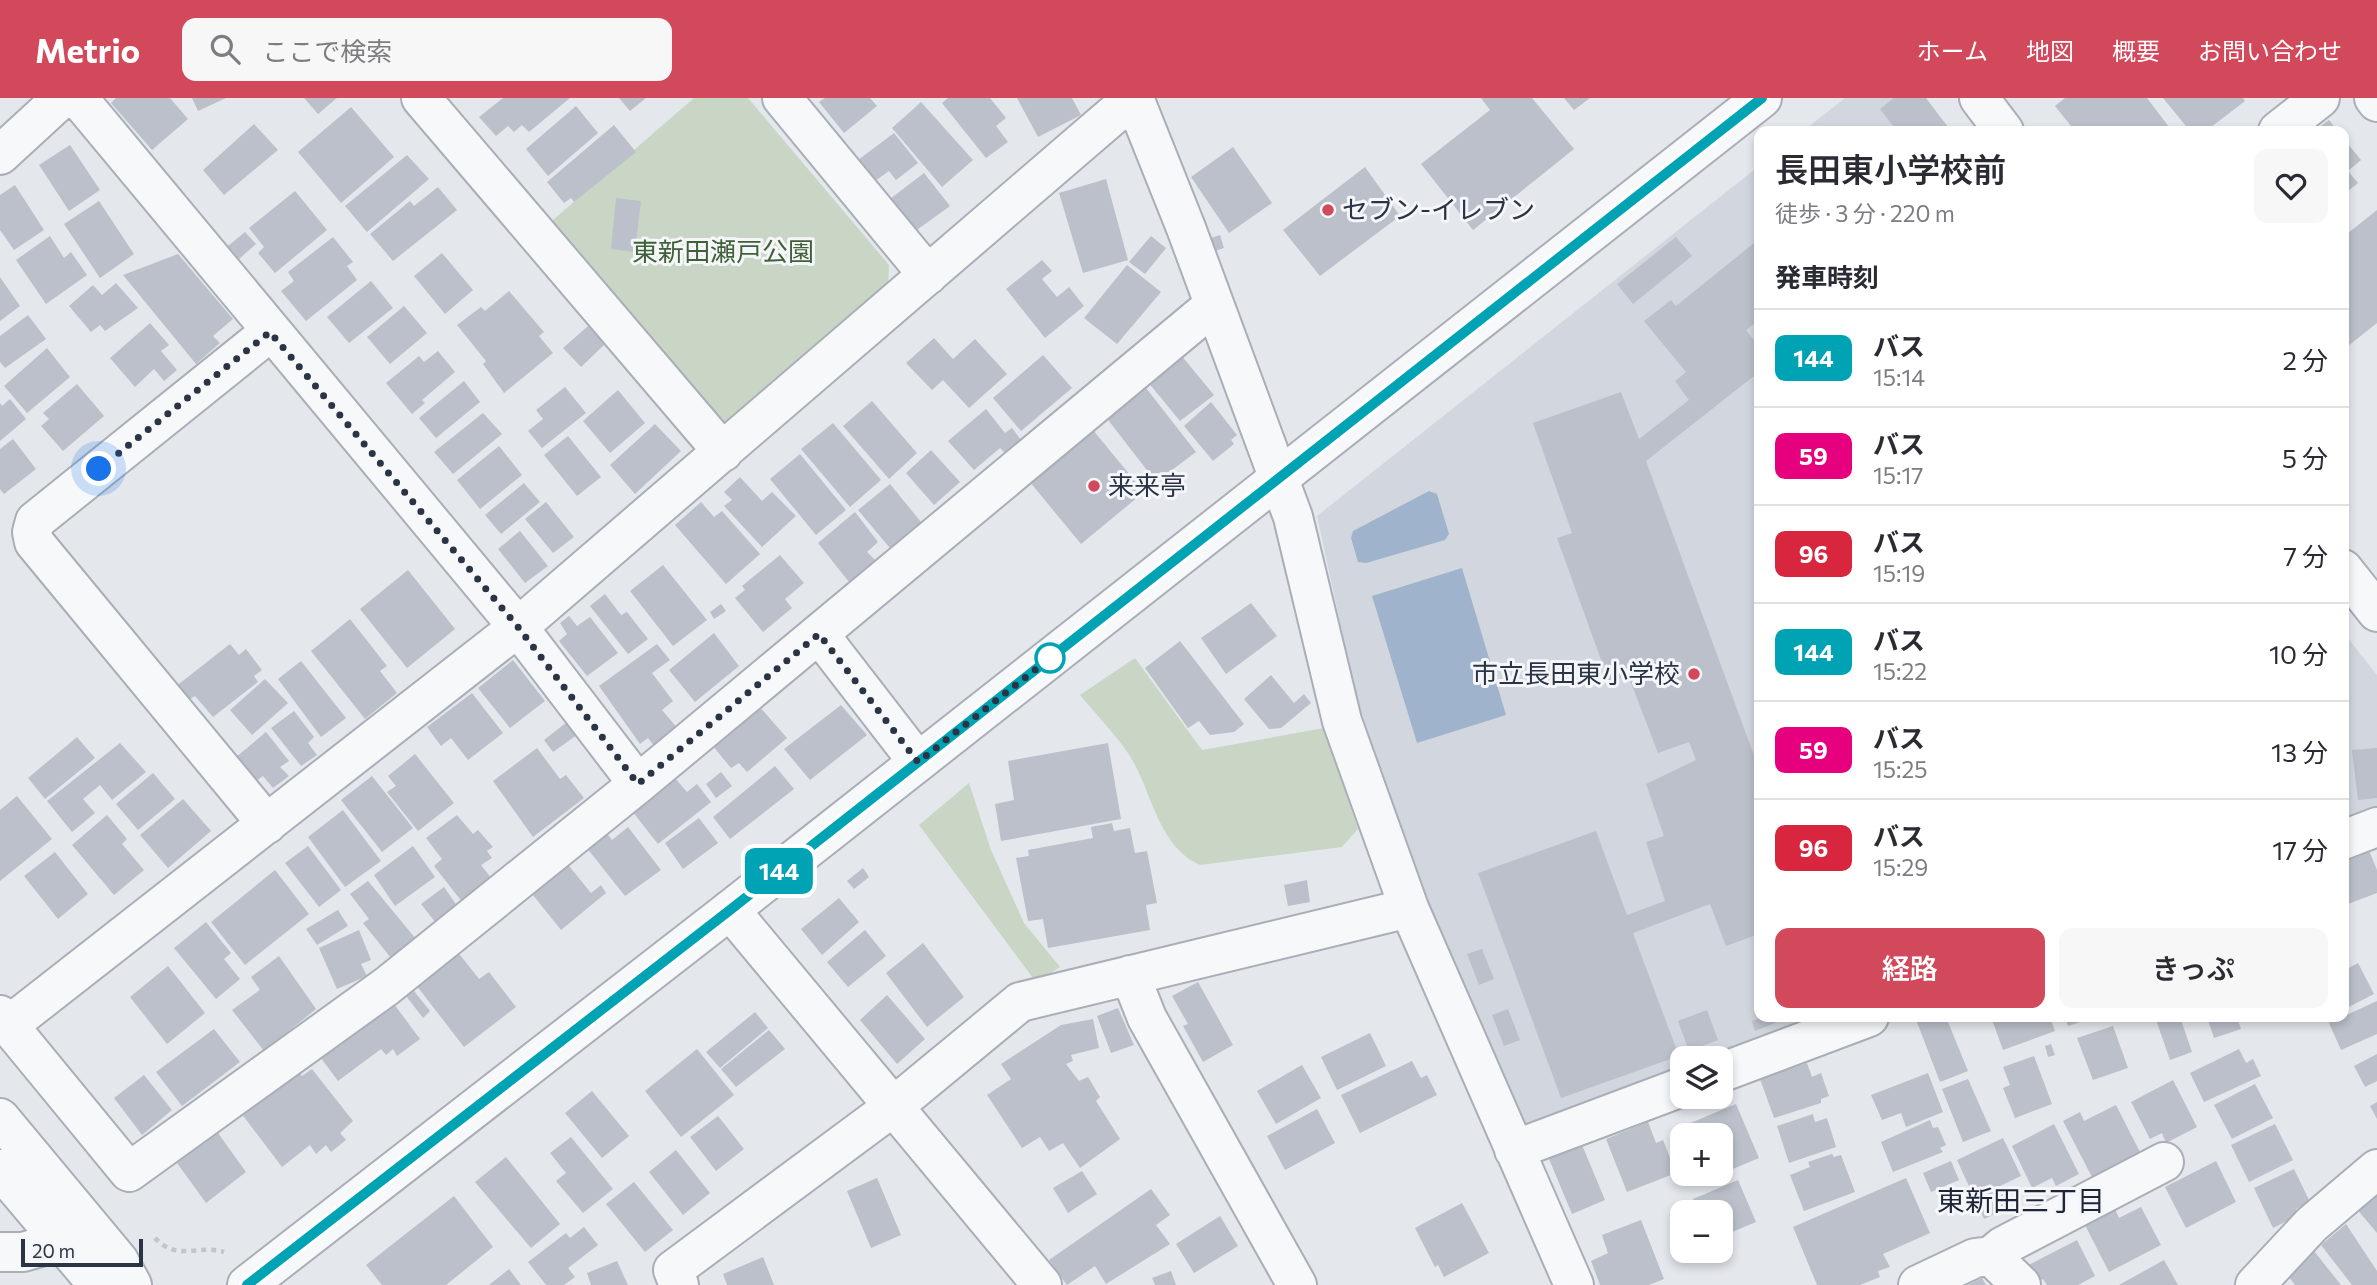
<!DOCTYPE html>
<html lang="ja">
<head>
<meta charset="utf-8">
<style>
  :root { --surface:#fff; --page:#f7f7f7; --text:#2b2b33; --muted:#7c7c81; --line:#e1e1e2; --accent:#d1495b }
  body { margin:0; font-family:Commissioner,"Noto Sans JP",sans-serif; background:var(--page); color:var(--text); height:100vh; display:flex; flex-direction:column; font-size:26px; white-space:nowrap }
  * { box-sizing:border-box; margin:0 }
  p { font-size:23px; color:var(--muted) }
  .icon { flex:none; width:38px; height:38px; fill:none; stroke:currentColor; stroke-width:2; stroke-linecap:round; stroke-linejoin:round }
  .map { position:relative; flex:1; overflow:hidden }
  .drawer { position:absolute; left:1754px; top:28px; width:595px; height:896px; display:flex; flex-direction:column; background:var(--surface); border-radius:14px; box-shadow:0 4px 10px #0003 }
  .drawer>* { flex:none }
  .badge { padding:0 14px; border-radius:10px; font-size:24px; line-height:46px }
  .fabs { position:absolute; left:1670px; top:948px; display:grid; gap:14px }
  .fabs a { display:grid; place-items:center; width:63px; height:63px; border-radius:14px; background:var(--surface); box-shadow:0 4px 10px #0003; font-size:35px }
  .scale { position:absolute; left:21px; bottom:18px; width:122px; box-sizing:border-box; padding-left:7px; border:4px solid #2b3445; border-top:0; font-size:19px; line-height:24px; white-space:nowrap; color:#2b3445; -webkit-text-stroke:5px #f4f6f9; paint-order:stroke }
  .you { position:absolute; width:35px; height:35px; margin:-18px; border:5px solid #fff; border-radius:50%; background:#1a73e8; box-shadow:0 0 0 10px #1a73e833 }
  .map>.badge { position:absolute; translate:-50% -50%; box-shadow:0 0 0 4px #fff }
  h2 { padding:0 21px; font-size:26px; line-height:63px }
  .round { display:grid; place-items:center; flex:none; width:74px; height:74px; border-radius:14px; background:var(--page) }
  .headline { display:flex; align-items:center; justify-content:space-between; height:119px; padding:0 21px }
  h1 { font-size:33px; font-weight:600; line-height:52px }
  .primary-button { display:flex; gap:14px; margin-top:auto; padding:14px 21px }
  .primary-button a { flex:1; height:80px; border-radius:14px; background:var(--accent); color:#fff; font-size:28px; font-weight:600; line-height:80px; text-align:center }
  .primary-button a+a { background:var(--page); color:var(--text) }
  ul { padding:0; list-style:none }
  li { display:flex; align-items:center; gap:21px; height:98px; padding:0 21px; border-top:2px solid var(--line) }
  li div { flex:1 }
  li b { display:block; font-size:26px }
  li em { font-style:normal }
  li .badge { min-width:77px; font-weight:700; text-align:center }
  header { display:flex; align-items:center; gap:42px; box-sizing:border-box; height:98px; padding:0 35px; background:var(--accent); color:#fff }
  header strong { font-size:33px }
  nav { display:flex; gap:38px; margin-inline-start:auto; font-size:24px }
  .search { width:490px; height:63px; background:var(--page); display:flex; align-items:center; gap:18px; box-sizing:border-box; padding:0 24px; border-radius:14px; color:var(--muted); font-size:26px }
  .map>svg:first-child { display:block }
</style>
</head>
<body>
<header>
<strong>Metrio</strong>
<div class="search"><svg class="icon" aria-label="search" viewBox="0 0 24 24"><circle cx="10" cy="10" r="6"/><path d="M15 15l6 6"/></svg>ここで検索</div>
<nav><a>ホーム</a><a>地図</a><a>概要</a><a>お問い合わせ</a></nav>
</header>
<div class="map">
<svg width="2377" height="1187" viewBox="0 0 2377 1187">
  <rect width="100%" height="100%" fill="#e4e7ec"/>
  <path fill="#d2d6de" d="M1845,0H1925L1951,33H1803Z
    M1759,68V919H1816L1703,961H1682V968L1524,1027L1424,797L1357,602L1317,418Z
    M2343,534L2377,577V710L2343,723Z"/>
  <path fill="#c9d6c5" d="M694,0H748L889,167L888,191L721,333L546,128Z
    M1135,560L1202,652L1324,630L1358,731L1342,749L1200,767C1160,749 1153,700 1134,665C1121,641 1097,618 1080,597Z
    M969,685L991,752L1024,825L1060,869L1036,884L919,727Z"/>
  <path fill="#9fb4cc" d="M1429,393L1437,396L1449,436L1445,442L1366,465L1358,464L1351,440L1353,433Z
    M1462,470L1506,617L1417,645L1372,498Z"/>
  <path fill="#bbc0ca" d="M116,0H170L188,21L152,52L111,5Z
    M192,0H226L198,13Z
    M304,0H337L318,16Z
    M503,0H570L529,34L522,27L514,34L508,28L496,38L479,19Z
    M619,0H646L630,13Z
    M825,0H870L877,8L844,35L819,4Z
    M948,0H990L1006,20L996,28L1008,44L986,60L942,5Z
    M1017,0H1072L1081,17L1038,39Z
    M1481,0H1532L1574,51L1473,132L1421,66L1490,12Z
    M1564,0H1590L1574,12Z
    M1894,0H1926L1951,33H1897L1880,11Z
    M2065,0H2147L2172,33H2075L2055,8Z
    M2163,0H2243L2245,3L2206,33L2201,28L2190,33Z
    M921,4L973,62L942,89L892,30Z
    M576,8L598,35L548,78L526,51Z
    M351,9L394,59L341,105L298,54Z
    M2329,22L2338,33H2314Z
    M254,26L278,52L224,97L203,72Z
    M614,27L636,54L574,104L571,100L564,105L547,84Z
    M894,35L918,65L896,82L889,73L875,83L858,62Z
    M2343,40L2361,62L2348,73L2358,85L2343,97Z
    M70,47L100,92L69,113L39,67Z
    M1233,49L1272,105L1229,135L1191,79Z
    M407,57L429,81L367,134L345,108Z
    M1365,69L1400,118L1320,178L1283,132Z
    M924,75L950,108L914,134L890,101Z
    M1106,81L1128,162L1083,175L1059,95Z
    M15,87L44,132L14,152L0,132V97Z
    M438,89L457,112L393,163L370,136L410,103L414,108Z
    M295,93L327,132L275,175L258,155L264,149L249,130Z
    M616,100L641,103L635,154L611,151Z
    M99,103L134,156L100,180L64,126Z
    M2377,112V225L2343,252V139Z
    M245,134L256,146L239,161L228,148Z
    M1220,137L1224,150L1215,153L1211,140Z
    M50,138L64,160L71,154L87,177L46,206L16,162Z
    M1151,138L1166,150L1145,176L1129,164Z
    M333,139L353,164L347,168L357,182L306,223L281,193L294,183L288,174Z
    M1676,139L1692,158L1633,206L1617,186Z
    M1759,141V222L1746,232L1759,249V274L1646,363L1759,671V836L1726,848L1710,806L1633,835L1679,958L1561,1000L1478,775L1596,733L1627,817L1665,803L1646,744L1664,738L1646,686L1696,662L1689,644L1658,655L1628,577L1609,584L1557,440L1572,435L1533,325L1621,294L1639,341L1689,302L1675,283L1686,274L1644,223L1671,202L1676,208Z
    M442,155L473,192L445,216L414,178Z
    M178,156L233,221L213,238L220,245L196,266L123,177Z
    M1042,162L1052,173L1042,181L1057,199L1069,189L1084,208L1045,240L1006,191Z
    M1127,167L1161,194L1117,246L1084,220Z
    M0,179L20,208L0,223Z
    M371,183L393,210L349,245L327,219Z
    M116,185L138,210L105,233L100,227L91,234L69,208L93,187L102,197Z
    M509,193L544,234L539,238L553,255L504,295L483,266L486,263L457,227L481,209L485,213Z
    M404,208L427,235L390,266L367,239Z
    M28,217L46,241L5,270L0,264V238Z
    M150,225L169,247L161,253L177,272L164,283L154,271L135,289L110,260Z
    M588,228L605,246L581,269L563,250Z
    M934,240L953,261L975,241L1007,276L969,310L943,282L932,292L906,265Z
    M47,250L70,279L27,315L4,288Z
    M1175,250L1214,297L1180,323L1143,278Z
    M438,253L455,274L422,302L425,305L412,316L386,285L419,258L424,264Z
    M1043,257L1072,290L1021,333L993,300Z
    M1139,281L1196,354L1156,384L1102,314Z
    M464,283L480,304L436,340L419,320Z
    M77,286L104,318L63,353L41,328L49,321L43,315Z
    M565,289L586,315L542,350L528,333L543,321L536,312Z
    M618,292L645,325L610,355L583,323Z
    M10,301L26,321L0,343V305L2,308Z
    M872,303L917,355L889,381L843,328Z
    M1211,304L1237,337L1231,342L1234,346L1213,363L1184,328Z
    M986,311L1005,335L1012,330L1022,343L1006,356L1000,350L974,372L948,343Z
    M483,315L502,336L453,376L434,354Z
    M833,325L881,382L850,409L801,351Z
    M655,326L681,353L635,396L610,367Z
    M1088,326L1144,394L1081,446L1025,378Z
    M568,338L601,379L577,398L544,357Z
    M13,341L36,371L4,396L0,391V351Z
    M499,348L522,377L480,411L457,382Z
    M931,352L960,384L934,407L906,375Z
    M800,356L846,412L816,437L770,381Z
    M740,379L762,403L772,394L796,418L762,449L724,408L732,402L724,394Z
    M524,385L540,404L501,436L485,417Z
    M890,386L921,424L890,450L858,412Z
    M546,404L574,439L553,455L525,421Z
    M701,404L714,419L722,413L760,456L726,486L675,427Z
    M855,414L878,444L867,454L875,462L849,484L818,445Z
    M520,433L548,468L525,485L498,451Z
    M780,457L804,485L785,501L792,510L763,534L735,500L745,492L742,488Z
    M663,467L707,522L673,548L630,493Z
    M408,472L455,531L407,570L360,511Z
    M605,496L621,517L627,514L648,541L628,556L590,508Z
    M1251,505L1277,538L1226,576L1201,540Z
    M721,506L726,513L714,521L710,514Z
    M569,518L577,528L590,519L618,555L587,578L559,543L567,536L560,525Z
    M350,521L387,568L380,573L397,595L365,621L311,553Z
    M714,535L739,568L695,604L669,572Z
    M1180,543L1244,626L1234,634L1210,637L1199,623L1188,630L1145,570Z
    M230,546L239,557L246,551L262,572L254,578L258,584L213,619L195,598L187,603L175,589Z
    M657,546L670,562L652,575L673,603L662,612L678,631L655,649L648,640L640,646L599,588Z
    M513,562L545,603L510,630L478,590Z
    M301,563L346,620L321,639L278,581Z
    M1271,577L1294,605L1304,596L1311,605L1281,630L1269,631L1244,601Z
    M265,581L288,605L252,637L230,612Z
    M472,595L503,635L468,662L451,640L441,648L427,629Z
    M841,607L867,637L810,682L784,651Z
    M759,608L787,640L747,674L739,665L731,670L712,647Z
    M294,613L314,639L308,645L317,657L301,668L271,630Z
    M567,624L577,637L553,654L544,642Z
    M266,634L289,663L280,669L289,678L273,690L263,678L255,684L235,660Z
    M77,639L95,660L45,701L28,680Z
    M120,645L146,674L112,702L100,687L83,701L95,715L72,734L47,703Z
    M1108,645L1121,721L1001,743L995,706L1014,702L1008,663Z
    M537,650L560,681L566,677L584,700L533,739L493,683Z
    M2377,650V700L2358,702L2352,652Z
    M415,656L454,705L418,733L387,694L396,688L388,678Z
    M775,668L794,691L730,741L713,719Z
    M721,674L732,688L716,700L706,686Z
    M153,675L175,701L138,732L116,706Z
    M372,678L413,730L382,754L341,702Z
    M674,679L687,694L697,686L711,704L658,746L632,713Z
    M17,698L52,741L0,783V712Z
    M183,701L211,733L168,770L140,737Z
    M343,712L381,763L345,789L308,739Z
    M107,717L127,741L122,746L144,772L114,797L72,747Z
    M457,717L473,736L478,732L493,749L487,753L492,760L481,767L492,781L463,805L434,768L442,761L426,740Z
    M699,720L718,745L683,771L665,745Z
    M1112,725L1114,733L1130,730L1135,755L1147,753L1157,805L1146,807L1150,832L1048,850L1043,821L1028,823L1016,760L1029,758L1028,752L1093,740L1091,729Z
    M628,729L661,772L625,798L586,749L606,734L612,742Z
    M308,748L341,792L319,809L285,765Z
    M413,748L435,779L395,808L374,777Z
    M2368,750L2377,772V795L2348,806L2343,793V759Z
    M55,754L88,796L58,821L24,778Z
    M565,763L591,795L601,787L606,795L561,832L529,792Z
    M863,770L869,779L854,791L847,783Z
    M275,772L309,816L245,867L211,824Z
    M1307,782L1310,804L1288,808L1284,787Z
    M368,783L416,841L391,860L363,825L369,821L350,796Z
    M444,789L458,809L436,825L421,806Z
    M839,800L859,824L822,857L801,831Z
    M338,812L348,828L317,847L306,831Z
    M206,824L231,855L224,861L240,881L216,901L174,850Z
    M359,832L371,862L361,866L367,878L337,891L319,850Z
    M865,832L886,858L848,889L827,864Z
    M923,845L964,899L927,929L886,875Z
    M1482,851L1494,881L1479,887L1467,856Z
    M457,853L479,881L489,874L516,909L464,949L416,887Z
    M279,858L316,911L264,953L232,912L260,892L251,879Z
    M2358,865L2374,896L2343,912V873Z
    M168,868L205,915L167,946L130,899Z
    M1198,884L1233,947L1203,964L1183,928L1188,926L1172,898Z
    M410,888L430,913L423,920L403,894Z
    M887,897L925,941L897,966L860,922Z
    M388,898L420,941L397,958L393,951L386,957L381,951L338,983L315,952Z
    M2377,903V936L2341,952L2329,925Z
    M1118,910L1134,947L1111,955L1097,918Z
    M1508,911L1520,942L1504,948L1492,917Z
    M1707,912L1718,942L1689,953L1678,923Z
    M755,914L768,930L720,970L706,954Z
    M1763,919H1775L1777,924L1755,933L1752,923Z
    M1915,919H1946L1968,973L1940,984Z
    M1991,919H2050L2055,933L2003,952Z
    M2065,919H2095L2068,928Z
    M2155,919H2180L2192,954L2170,962Z
    M2207,919H2237L2241,931L2214,940Z
    M1093,921L1099,950L1071,957L1073,963L1066,966L1079,983L1088,979L1100,999L1096,1003L1120,1041L1080,1070L1063,1045L1049,1053L1040,1039L1022,1050L987,997L1011,981L1001,966L1061,927Z
    M2113,928L2128,970L2093,982L2077,940Z
    M214,931L240,964L182,1008L156,974Z
    M769,932L785,951L736,989L721,971Z
    M1370,935L1386,968L1337,992L1321,959Z
    M2051,946L2055,957L2048,959L2045,948Z
    M697,951L734,997L681,1039L645,993Z
    M2239,951L2246,965L2253,961L2261,978L2204,1004L2190,975Z
    M2377,956V983L2365,989L2354,968Z
    M2034,958L2052,1006L2015,1020L2003,990L2010,987L2003,969Z
    M1412,963L1421,980L1427,977L1437,997L1360,1035L1341,997Z
    M1807,965L1812,979L1821,975L1829,998L1821,1001V1005L1774,1020L1760,981Z
    M1302,967L1321,1000L1276,1026L1257,993Z
    M312,971L353,1023L340,1035L346,1042L331,1054L326,1047L316,1056L310,1047L282,1069L241,1015L297,972L302,978Z
    M1928,975L1943,1014L1906,1029L1901,1015L1882,1022L1871,997Z
    M144,977L172,1012L142,1037L114,1000Z
    M1968,981L1991,1033L1963,1044L1942,991Z
    M2173,982L2197,1029L2166,1045L2162,1035L2150,1041L2131,1004Z
    M2255,986L2273,1020L2232,1041L2214,1007Z
    M592,993L629,1038L602,1060L565,1015Z
    M2377,1004V1021L2370,1008Z
    M1736,1006L1759,1060L1711,1080L1710,1076H1720V1038H1693L1688,1026Z
    M2116,1007L2142,1058L2094,1083L2063,1023L2080,1014L2084,1023Z
    M1317,1011L1335,1045L1285,1072L1267,1038Z
    M1813,1016L1815,1024L1827,1020L1836,1049L1789,1065L1777,1028Z
    M718,1018L744,1051L716,1073L690,1039Z
    M1930,1022L1933,1030L1938,1029L1946,1047L1940,1050L1943,1054L1893,1074L1881,1044Z
    M1648,1024L1656,1045L1663,1042L1676,1075L1627,1094L1606,1041Z
    M2054,1026L2079,1076L2056,1088L2052,1080L2032,1090L2012,1048Z
    M2275,1026L2293,1062L2249,1084L2231,1047Z
    M218,1035L246,1074L206,1105L177,1065Z
    M571,1039L613,1091L583,1115L556,1083L566,1075L550,1055Z
    M2003,1040L2021,1078L2000,1088L2010,1109L1984,1121L1957,1062Z
    M1582,1047L1605,1102L1572,1116L1549,1061Z
    M676,1052L710,1095L683,1117L649,1074Z
    M1832,1056L1834,1059L1841,1057L1855,1094L1804,1113L1790,1077L1810,1069L1808,1064Z
    M506,1059L560,1126L531,1150L475,1084Z
    M1951,1063L1959,1082L1931,1094L1923,1075Z
    M2216,1063L2236,1104L2186,1130L2165,1089Z
    M2294,1071L2310,1104L2296,1111L2299,1117L2273,1130L2254,1090Z
    M1082,1073L1097,1096L1068,1115L1053,1090Z
    M877,1080L901,1137L871,1150L847,1093Z
    M1906,1080L1930,1135L1883,1156L1890,1169L1878,1173L1880,1179L1860,1187H1817L1793,1129Z
    M1738,1082L1756,1124L1720,1139V1115H1699L1693,1101Z
    M634,1084L673,1132L645,1154L606,1106Z
    M1151,1091L1170,1117L1156,1127L1170,1146L1106,1186L1095,1168L1067,1187L1049,1162Z
    M2377,1092V1135L2355,1109Z
    M454,1098L493,1149L446,1187H382L366,1167Z
    M1462,1105L1489,1155L1444,1179L1438,1167L1435,1169L1415,1130Z
    M2141,1109L2161,1147L2109,1174L2085,1127L2115,1111L2119,1120Z
    M1220,1118L1238,1148L1194,1175L1176,1146Z
    M1641,1122L1664,1181L1649,1187H1600L1591,1163L1608,1155L1602,1137Z
    M2346,1126L2377,1173V1187H2352L2321,1147Z
    M584,1129L598,1147L568,1170L575,1179L564,1187H546L528,1164L566,1135L570,1140Z
    M2077,1142L2095,1178L2078,1187H2047L2043,1181L2033,1186L2025,1169Z
    M2310,1148L2341,1187H2295L2282,1170Z
    M763,1159L774,1187H727L723,1176Z
    M2164,1162L2178,1187H2119Z
    M617,1163L628,1187H591L587,1175Z
    M509,1171L521,1187H489Z
    M1171,1173L1176,1187H1155L1152,1180Z
    M1982,1180L1986,1187H1968Z"/>
  <g fill="none" stroke-linecap="round" stroke-linejoin="round">
    <g stroke="#a9aeb7" stroke-width="42">
      <path id="minor" d="M78,0L518,529L638,686
        M421,0L723,354
        M782,0L928,177
        M1134,0L1186,130L1293,419L1342,623L1409,810L1574,1187
        M1979,0L2004,33
        M2374,0L2377,4
        M2278,33L2320,0
        M0,57L62,0
        M2343,471L2377,514
        M819,536L918,664
        M267,726L34,444L32,434L35,423L270,234
        M2343,742L2377,729
        M730,812L1042,1187
        M1130,877L1147,920L1297,1187
        M0,917L129,1074L387,888L638,686L1214,207
        M9,927L518,529L1133,0
        M1720,975L1869,919
        M1514,1052L1682,989
        M0,1154H23L61,1143
        M1991,1158L2003,1148L2164,1064
        M679,1187L673,1172L894,1008L1020,904L1409,810
        M1918,1187L1975,1160L1991,1158L2021,1187
        M2255,1187L2312,1126L2377,1071"/>
    </g>
    <g stroke="#a9aeb7" stroke-width="42">
      <path id="tertiary" d="M0,1020L119,1163L132,1187
        M0,1071L98,1187
        M247,1187L730,812L1762,0"/>
    </g>
    <path stroke="#c2c5cb" stroke-width="4.5" stroke-dasharray="5 5" stroke-linecap="butt" d="M155,1140C177,1164 201,1146 224,1154"/>
    <use href="#minor" stroke="#f7f8fa" stroke-width="38"/>
    <use href="#tertiary" stroke="#f7f8fa" stroke-width="38"/>
  </g>
  <g fill="none" stroke-linecap="round" stroke-linejoin="round">
    <g stroke="#fff" stroke-width="16">
      <path id="line" d="M247,1187L730,812L1762,0"/>
    </g>
    <use href="#line" stroke="#00a3b4" stroke-width="10"/>
    <path stroke="#2b3445" stroke-width="7" stroke-dasharray="0 12.6" d="M99,371L270,234L518,529L638,686L819,536L918,664L1050,560"/>
  </g>
  <g fill="#d1495b" stroke="#f4f6f9" stroke-width="2.5">
    <circle cx="1328" cy="112" r="7"/>
    <circle cx="1094" cy="388" r="7"/>
    <circle cx="1694" cy="576" r="7"/>
  </g>
  <circle fill="#fff" stroke="#00a3b4" stroke-width="3.5" cx="1050" cy="560" r="14"/>
  <g text-anchor="middle" stroke-width="6" stroke-linejoin="round" paint-order="stroke">
    <g font-size="26" fill="#2b3445" stroke="#f4f6f9" text-anchor="start">
      <text x="1342" y="121">セブン-イレブン</text>
      <text x="1108" y="397">来来亭</text>
      <text x="1680" y="585" text-anchor="end">市立長田東小学校</text>
    </g>
    <g font-size="26" fill="#3f6138" stroke="#f4f6f9">
      <text x="723" y="163">東新田瀬戸公園</text>
    </g>
    <g font-size="28" fill="#1d2536" stroke="#f4f6f9">
      <text x="2021" y="1113">東新田三丁目</text>
    </g>
  </g>
</svg>
<div class="fabs">
<a><svg class="icon" aria-label="layers" viewBox="0 0 24 24"><path d="M12 4l9 5-9 5-9-5zM3 14l9 5 9-5"/></svg></a>
<a>+</a>
<a>−</a>
</div>
<div class="scale">20 m</div>
<div class="you" style="left:99px;top:371px"></div>
<b class="badge" style="left:779px;top:773px;background:#00a3b4;color:#fff">144</b>
<section class="drawer">
<div class="headline"><div><h1>長田東小学校前</h1><p>徒歩 · 3 分 · 220 m</p></div><a class="round"><svg class="icon" aria-label="heart" viewBox="0 0 24 24"><path d="M12 20l-8-8c-3-5 5-10 8-4 3-6 11-1 8 4z"/></svg></a></div>
<h2>発車時刻</h2>
<ul>
<li><span class="badge" style="background:#00a3b4;color:#fff">144</span><div><b>バス</b><p>15:14</p></div><em>2 分</em></li>
<li><span class="badge" style="background:#e6007e;color:#fff">59</span><div><b>バス</b><p>15:17</p></div><em>5 分</em></li>
<li><span class="badge" style="background:#d7263d;color:#fff">96</span><div><b>バス</b><p>15:19</p></div><em>7 分</em></li>
<li><span class="badge" style="background:#00a3b4;color:#fff">144</span><div><b>バス</b><p>15:22</p></div><em>10 分</em></li>
<li><span class="badge" style="background:#e6007e;color:#fff">59</span><div><b>バス</b><p>15:25</p></div><em>13 分</em></li>
<li><span class="badge" style="background:#d7263d;color:#fff">96</span><div><b>バス</b><p>15:29</p></div><em>17 分</em></li>
</ul>
<div class="primary-button"><a>経路</a><a>きっぷ</a></div>
</section>
</div>
</body>
</html>
